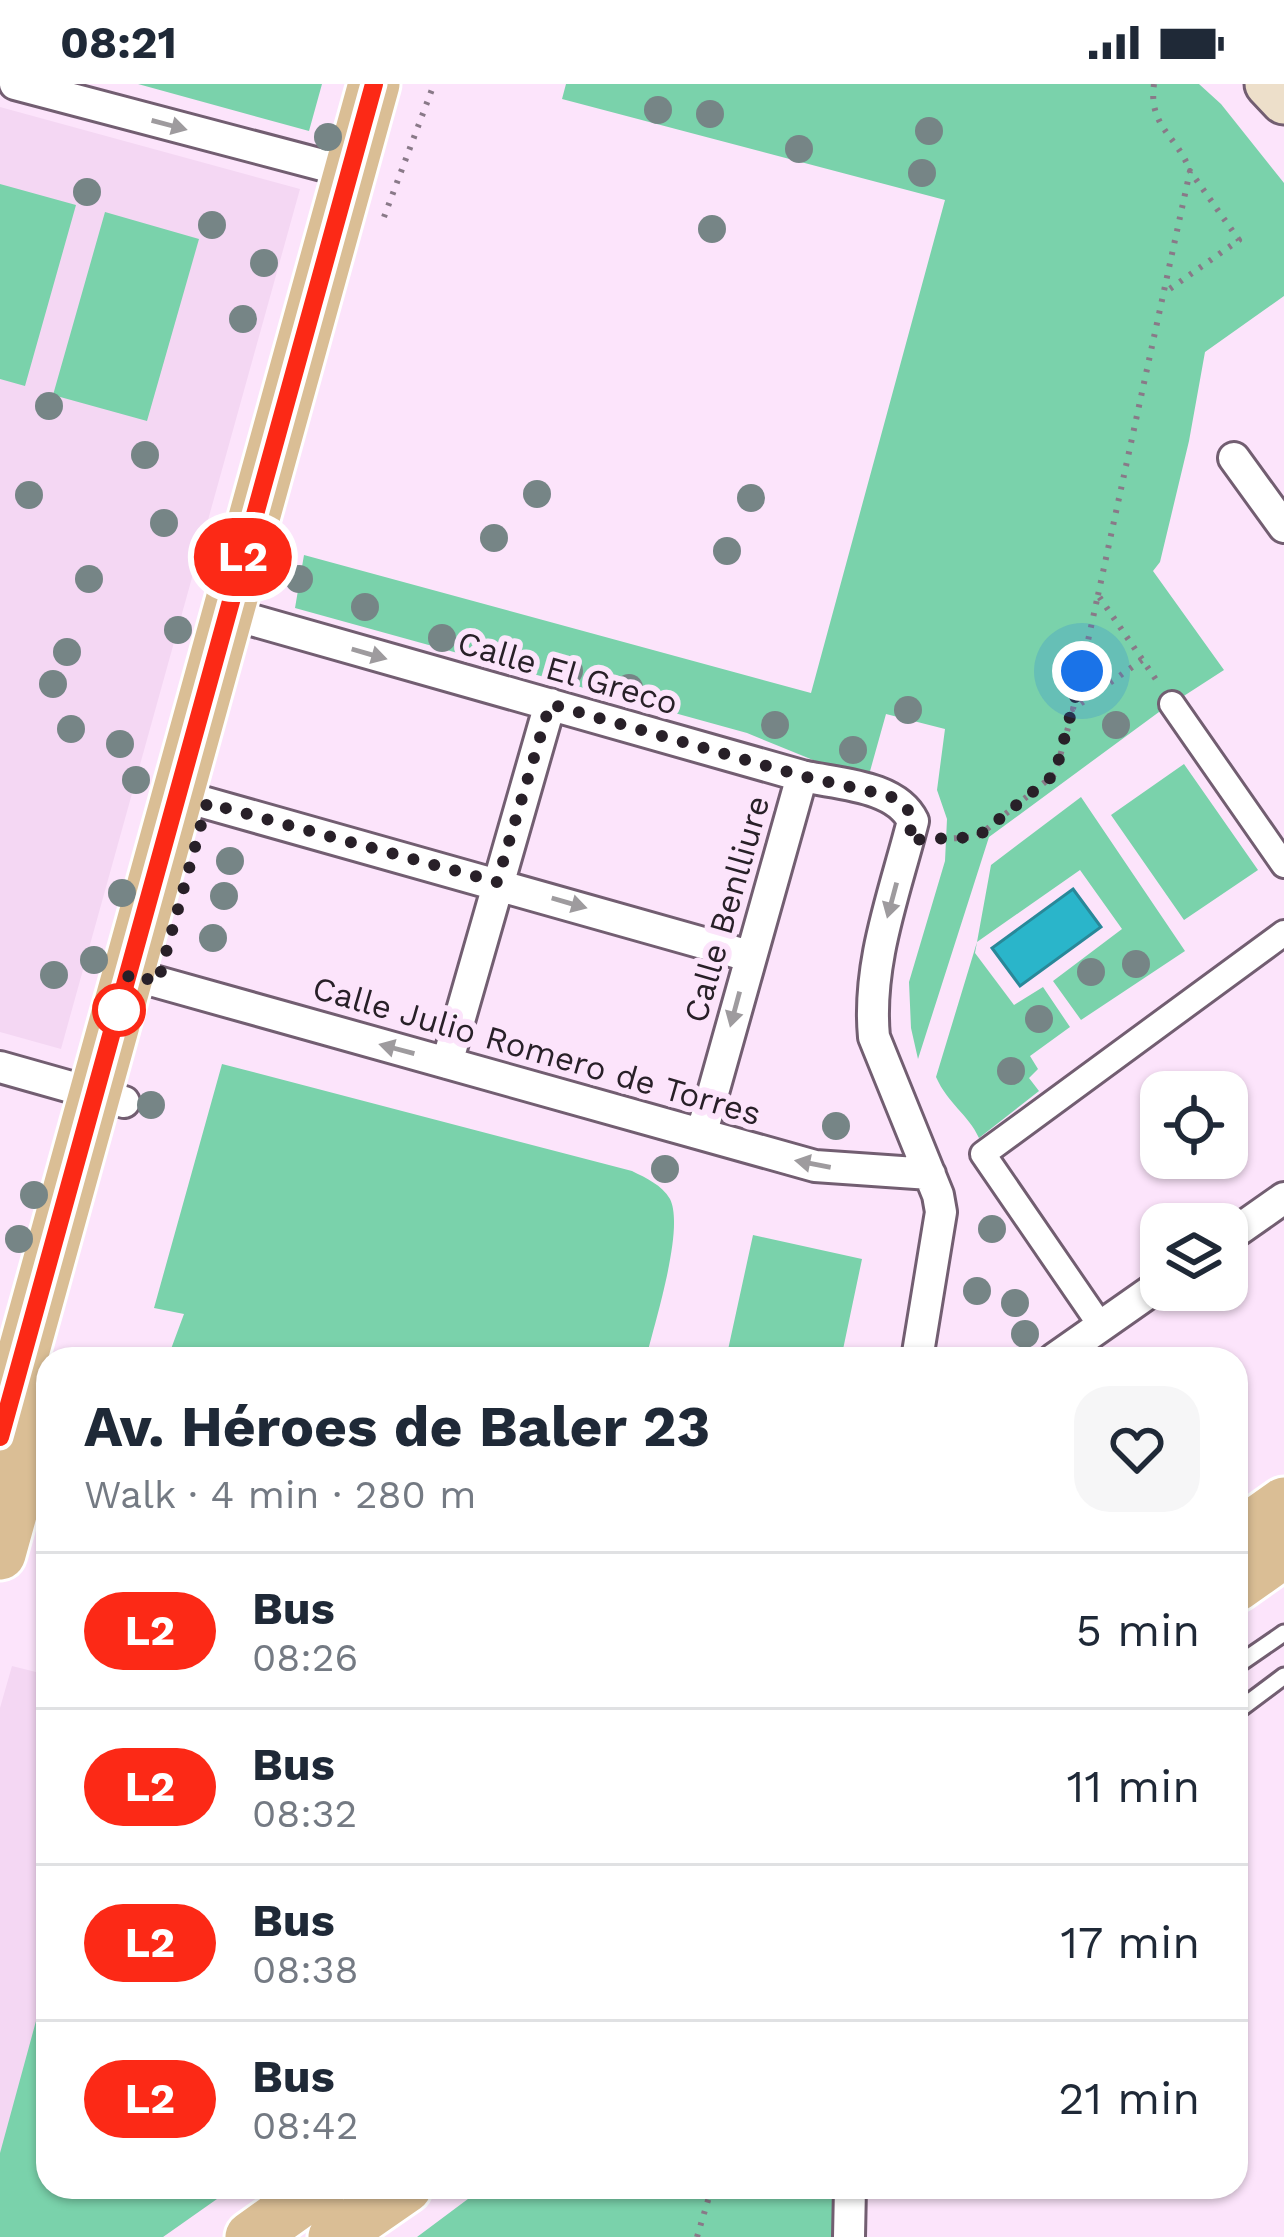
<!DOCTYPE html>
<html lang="en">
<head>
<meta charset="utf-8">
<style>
  :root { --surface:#fff; --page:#f6f6f7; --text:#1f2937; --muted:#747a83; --line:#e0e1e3 }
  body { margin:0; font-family:"Work Sans",sans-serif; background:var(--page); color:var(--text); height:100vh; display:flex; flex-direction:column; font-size:45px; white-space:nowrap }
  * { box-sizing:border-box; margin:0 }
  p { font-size:39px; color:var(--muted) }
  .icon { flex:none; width:66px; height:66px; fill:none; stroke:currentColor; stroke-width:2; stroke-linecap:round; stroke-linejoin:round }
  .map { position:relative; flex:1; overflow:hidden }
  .side { position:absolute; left:36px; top:1263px; width:1212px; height:852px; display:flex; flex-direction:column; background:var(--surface); border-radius:36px; box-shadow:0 3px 9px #0004 }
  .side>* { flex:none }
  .badge { padding:0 24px; border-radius:39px; font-size:42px; line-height:78px }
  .buttons { position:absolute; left:1140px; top:987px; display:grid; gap:24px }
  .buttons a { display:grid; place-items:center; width:108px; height:108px; border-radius:24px; background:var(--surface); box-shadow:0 3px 9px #0004; font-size:60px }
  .you { position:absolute; width:60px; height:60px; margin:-30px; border:9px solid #fff; border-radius:50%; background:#1a73e8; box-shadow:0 0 0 18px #1a73e833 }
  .map>.badge { position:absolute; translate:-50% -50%; box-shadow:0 0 0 6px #fff }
  .round { display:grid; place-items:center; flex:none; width:126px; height:126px; border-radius:36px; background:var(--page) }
  .headline { display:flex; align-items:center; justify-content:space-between; height:204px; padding:0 48px }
  h1 { font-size:57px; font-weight:700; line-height:90px }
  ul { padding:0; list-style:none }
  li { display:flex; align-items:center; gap:36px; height:156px; padding:0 48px; border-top:3px solid var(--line) }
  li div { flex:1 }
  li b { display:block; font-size:45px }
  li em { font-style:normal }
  li .badge { min-width:132px; font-weight:700; text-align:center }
  .status { display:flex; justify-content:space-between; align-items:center; height:84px; padding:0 60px; background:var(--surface); direction:ltr }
  .status svg { height:33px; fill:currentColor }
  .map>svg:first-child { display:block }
</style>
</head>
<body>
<div class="status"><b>08:21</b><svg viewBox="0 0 49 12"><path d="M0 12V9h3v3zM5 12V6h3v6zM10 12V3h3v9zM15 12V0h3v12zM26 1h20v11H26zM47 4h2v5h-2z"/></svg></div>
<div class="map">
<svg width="1284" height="2153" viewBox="0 0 1284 2153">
  <rect width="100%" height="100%" fill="#fce4fb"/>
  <path fill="#f4d7f3" d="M0,23L300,105L61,965L0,948Z
    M12,1582L48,1591V2103H234L163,2153H0V1624Z"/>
  <path fill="#7ad2ab" d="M138,0H322L309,47Z
    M566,0H1199L1221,20L1284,99V212L1205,268L1189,357L1160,478L1153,487L1224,586L1159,628L989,753L918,975L911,944L909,898L945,777L947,735L937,706L945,645L886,630L867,698L747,649L295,524L304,471L811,609L945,116L562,15Z
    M0,100L76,121L25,302L0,295Z
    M105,128L199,155L147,337L53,311Z
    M1184,680L1258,786L1184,836L1111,731Z
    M1081,713L1185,867L1081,936L1053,897L1122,845L1080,786L977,858L975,869L1014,921L1043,903L1070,943L1030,972L1038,985L1029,994L1039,1007L979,1054C968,1030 948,1020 936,993L977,858L991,781Z
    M222,980L632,1087C646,1094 662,1101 670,1115C685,1145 654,1240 646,1275H207L171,1265L184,1230L154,1224Z
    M753,1151L862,1175L841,1275H726Z
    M48,1893V2103H234L163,2153H0V2069Z
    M484,2103H836L835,2153H417Z"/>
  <path fill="#2ab5ca" stroke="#298899" stroke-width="3" d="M1073,805L1101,843L1020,902L992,864Z"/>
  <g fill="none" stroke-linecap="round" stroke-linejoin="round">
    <g stroke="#725e71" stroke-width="21">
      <path id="service" d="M1236,1582L1284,1549
        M1236,1628L1284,1592"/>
    </g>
    <g stroke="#725e71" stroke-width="30">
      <path id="pedestrian" d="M1172,620L1284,781
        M1101,1242L983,1070L1284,849"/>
    </g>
    <g stroke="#725e71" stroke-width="36">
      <path id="minor" d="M15,0L349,88
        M1234,374L1284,443
        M227,529L802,692C837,700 896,701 913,737C895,808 867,879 874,953L938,1111L941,1128L917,1275
        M178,711L749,872
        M129,890L815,1082L930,1090
        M447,979L550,620
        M0,983L124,1018
        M702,1048L802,692
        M1227,1154L1284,1114
        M1054,1275L1161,1200
        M849,2153L850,2103"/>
    </g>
    <g stroke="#725e71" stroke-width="51">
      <path id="secondary" d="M1268,0L1284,17"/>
    </g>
    <g stroke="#fff" stroke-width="57">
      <path id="primary" d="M0,1353L374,0
        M1236,1453L1284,1419
        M0,1470L43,1314
        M1236,1502L1284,1468
        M251,2153L321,2103
        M334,2153L406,2103"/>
    </g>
    <path stroke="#897988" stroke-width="6" stroke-dasharray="3 9" stroke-linecap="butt" d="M1154,0C1148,43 1177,51 1190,87
      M384,133L434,0
      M1098,511L1190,87L1239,156L1164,209
      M1142,576L1073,625L1098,511L1157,597
      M942,755L977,753L1055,690L1073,626
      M697,2153L712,2103"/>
    <use href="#service" stroke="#fff" stroke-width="15"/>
    <use href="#pedestrian" stroke="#fff" stroke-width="24"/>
    <use href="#minor" stroke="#fff" stroke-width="30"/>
    <use href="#secondary" stroke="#eddfca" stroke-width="45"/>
    <use href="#primary" stroke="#dabe95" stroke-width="51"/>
  </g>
  <g fill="#768586">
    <circle cx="658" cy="26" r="14"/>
    <circle cx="710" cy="30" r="14"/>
    <circle cx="929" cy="47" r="14"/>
    <circle cx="328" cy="53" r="14"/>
    <circle cx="799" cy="65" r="14"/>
    <circle cx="922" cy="89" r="14"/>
    <circle cx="87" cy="108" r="14"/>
    <circle cx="212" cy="141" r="14"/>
    <circle cx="712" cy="145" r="14"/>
    <circle cx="264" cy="179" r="14"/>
    <circle cx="243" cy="235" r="14"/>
    <circle cx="49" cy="322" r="14"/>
    <circle cx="145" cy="371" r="14"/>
    <circle cx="537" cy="410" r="14"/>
    <circle cx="29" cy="411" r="14"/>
    <circle cx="751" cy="414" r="14"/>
    <circle cx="164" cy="439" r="14"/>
    <circle cx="494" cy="454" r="14"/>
    <circle cx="727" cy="467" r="14"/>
    <circle cx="89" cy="495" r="14"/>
    <circle cx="299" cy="495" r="14"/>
    <circle cx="365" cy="523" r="14"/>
    <circle cx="178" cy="546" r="14"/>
    <circle cx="442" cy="554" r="14"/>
    <circle cx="67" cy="568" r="14"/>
    <circle cx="569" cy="587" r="14"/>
    <circle cx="53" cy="600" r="14"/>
    <circle cx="629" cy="604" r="14"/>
    <circle cx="908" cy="626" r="14"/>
    <circle cx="775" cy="641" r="14"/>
    <circle cx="1116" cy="641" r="14"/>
    <circle cx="71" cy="645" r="14"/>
    <circle cx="120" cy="660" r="14"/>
    <circle cx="853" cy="666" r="14"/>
    <circle cx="136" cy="696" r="14"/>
    <circle cx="230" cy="777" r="14"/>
    <circle cx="122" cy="809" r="14"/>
    <circle cx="224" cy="812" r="14"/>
    <circle cx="213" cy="854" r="14"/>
    <circle cx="94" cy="876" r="14"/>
    <circle cx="1136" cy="880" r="14"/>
    <circle cx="1091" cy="888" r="14"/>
    <circle cx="54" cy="891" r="14"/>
    <circle cx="1039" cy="935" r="14"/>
    <circle cx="1011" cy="987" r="14"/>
    <circle cx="151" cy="1021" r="14"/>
    <circle cx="836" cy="1042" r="14"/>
    <circle cx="665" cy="1085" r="14"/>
    <circle cx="34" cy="1111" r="14"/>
    <circle cx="992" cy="1145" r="14"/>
    <circle cx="19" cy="1155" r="14"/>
    <circle cx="977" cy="1207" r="14"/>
    <circle cx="1015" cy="1219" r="14"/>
    <circle cx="1025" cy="1250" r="14"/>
  </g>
  <defs><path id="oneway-solid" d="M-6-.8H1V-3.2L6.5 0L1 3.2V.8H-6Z" transform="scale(3)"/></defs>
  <g fill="#9e9b9e">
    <use href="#oneway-solid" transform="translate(169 41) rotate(15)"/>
    <use href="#oneway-solid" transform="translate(369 570) rotate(16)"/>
    <use href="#oneway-solid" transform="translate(892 816) rotate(105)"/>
    <use href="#oneway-solid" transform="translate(569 819) rotate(16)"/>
    <use href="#oneway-solid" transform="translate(735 925) rotate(105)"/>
    <use href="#oneway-solid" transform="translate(397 965) rotate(-165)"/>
    <use href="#oneway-solid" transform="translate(813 1080) rotate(-169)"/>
  </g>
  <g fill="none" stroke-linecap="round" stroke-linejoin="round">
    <g stroke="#fff" stroke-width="27">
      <path id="line" d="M0,1353L374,0"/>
    </g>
    <use href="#line" stroke="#fc2916" stroke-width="18"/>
    <path stroke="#282028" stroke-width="12" stroke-dasharray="0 21.6" d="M119,926L118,930L129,890L158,898L207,719L497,798L550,620L802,692L890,712L906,722L913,737L908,756L977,753L1055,690L1082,587"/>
  </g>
  <circle fill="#fff" stroke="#fc2916" stroke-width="6" cx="119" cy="926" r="24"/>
  <g text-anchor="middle" stroke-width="12" stroke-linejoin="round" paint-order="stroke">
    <g font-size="33" fill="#282028" stroke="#fce4fb">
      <text transform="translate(568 588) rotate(16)" y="12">Calle El Greco</text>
      <text transform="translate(726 825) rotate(-74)" y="12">Calle Benlliure</text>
      <text transform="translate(537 966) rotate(16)" y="12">Calle Julio Romero de Torres</text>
    </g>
  </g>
</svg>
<div class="buttons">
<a><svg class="icon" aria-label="locate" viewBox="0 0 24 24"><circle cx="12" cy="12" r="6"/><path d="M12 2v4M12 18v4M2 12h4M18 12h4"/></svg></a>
<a><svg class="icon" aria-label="layers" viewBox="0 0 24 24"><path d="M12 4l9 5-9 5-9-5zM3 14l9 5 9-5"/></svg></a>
</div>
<div class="you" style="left:1082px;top:587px"></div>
<b class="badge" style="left:243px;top:473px;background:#fc2916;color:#fff">L2</b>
<section class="side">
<div class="headline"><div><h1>Av. Héroes de Baler 23</h1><p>Walk · 4 min · 280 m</p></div><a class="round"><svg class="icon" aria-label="heart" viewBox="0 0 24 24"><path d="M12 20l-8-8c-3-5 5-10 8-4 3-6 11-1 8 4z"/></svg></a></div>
<ul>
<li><span class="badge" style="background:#fc2916;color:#fff">L2</span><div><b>Bus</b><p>08:26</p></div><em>5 min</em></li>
<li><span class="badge" style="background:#fc2916;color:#fff">L2</span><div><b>Bus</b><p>08:32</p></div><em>11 min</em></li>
<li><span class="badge" style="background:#fc2916;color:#fff">L2</span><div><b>Bus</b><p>08:38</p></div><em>17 min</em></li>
<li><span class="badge" style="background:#fc2916;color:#fff">L2</span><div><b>Bus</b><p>08:42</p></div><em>21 min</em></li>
</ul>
</section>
</div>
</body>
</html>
